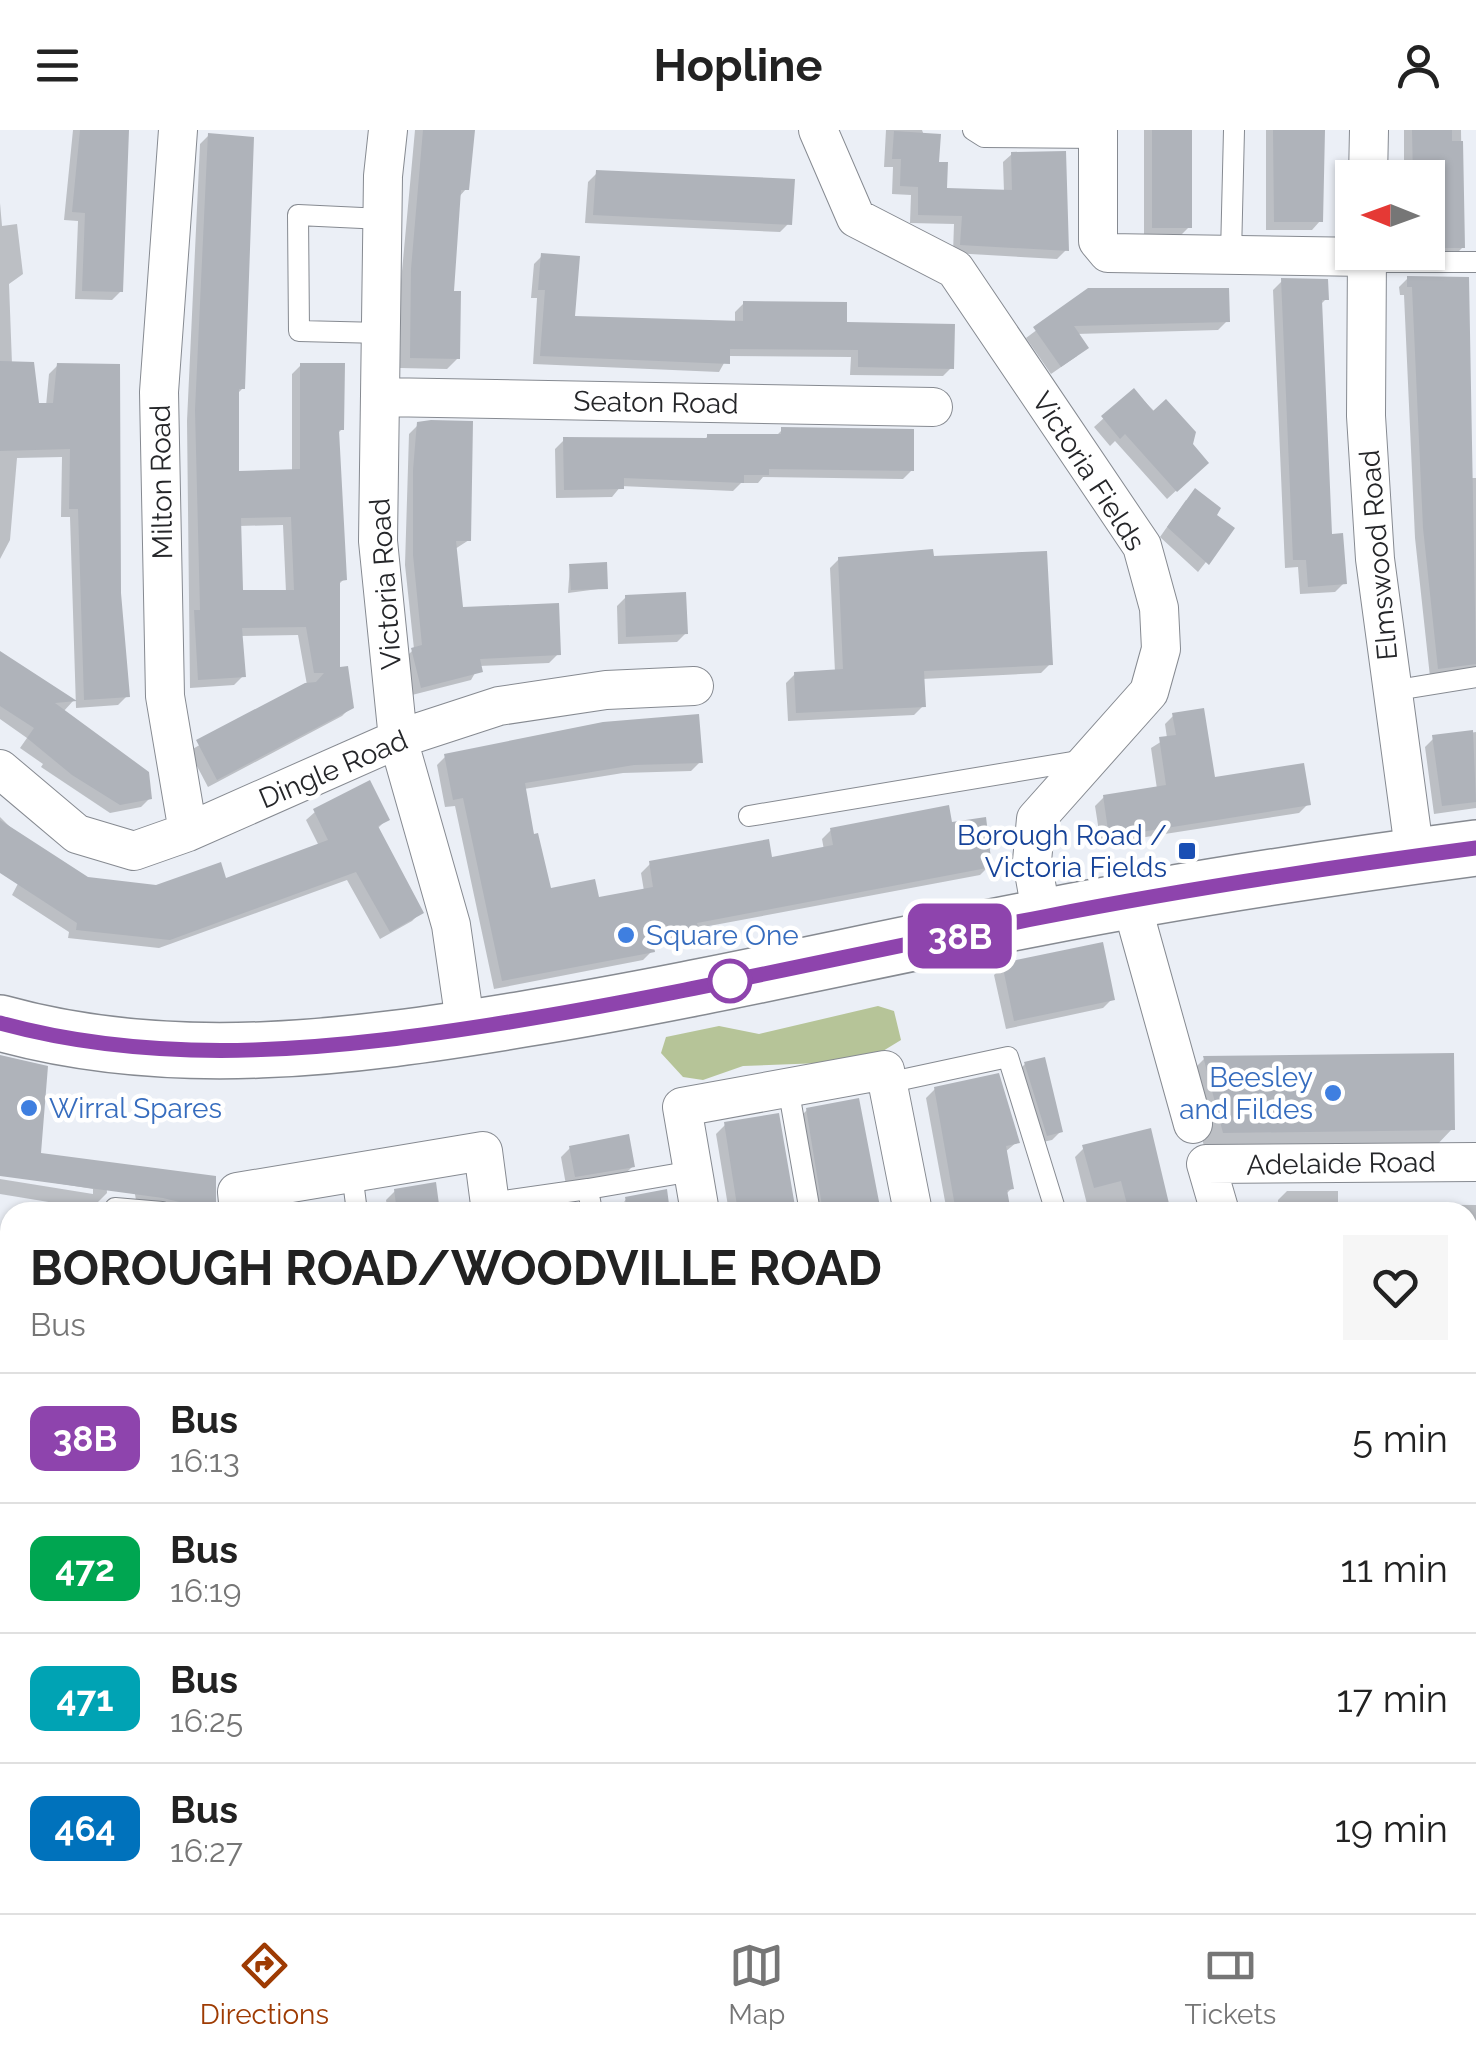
<!DOCTYPE html>
<html lang="en">
<head>
<meta charset="utf-8">
<style>
  :root { --surface:#fff; --page:#f6f6f6; --text:#222; --muted:#767676; --line:#e0e0e0; --accent:#9e3b03 }
  body { margin:0; font-family:Raleway,sans-serif; background:var(--page); color:var(--text); height:100vh; display:flex; flex-direction:column; font-size:38px; white-space:nowrap }
  * { box-sizing:border-box; margin:0 }
  p { font-size:32px; color:var(--muted) }
  .icon { flex:none; width:55px; height:55px; fill:none; stroke:currentColor; stroke-width:2; stroke-linecap:round; stroke-linejoin:round }
  .map { position:relative; flex:1; overflow:hidden }
  .drawer { position:absolute; left:0px; top:1072px; width:1478px; height:712px; display:flex; flex-direction:column; background:var(--surface); border-radius:30px 30px 0 0; box-shadow:0 2px 8px #0004 }
  .drawer>* { flex:none }
  .badge { padding:0 20px; border-radius:15px; font-size:35px; line-height:65px }
  .needle { width:65px; rotate:271deg }
  .buttons { position:absolute; left:1335px; top:30px; display:grid; gap:20px }
  .buttons a { display:grid; place-items:center; width:110px; height:110px; border-radius:0px; background:var(--surface); box-shadow:0 2px 8px #0004; font-size:50px }
  .map>.badge { position:absolute; translate:-50% -50%; box-shadow:0 0 0 5px #fff }
  .round { display:grid; place-items:center; flex:none; width:105px; height:105px; border-radius:0px; background:var(--page) }
  .headline { display:flex; align-items:center; justify-content:space-between; height:170px; padding:0 30px }
  h1 { font-size:48px; font-weight:700; line-height:75px }
  ul { padding:0; list-style:none }
  li { display:flex; align-items:center; gap:30px; height:130px; padding:0 30px; border-top:2px solid var(--line) }
  li div { flex:1 }
  li b { display:block; font-size:38px }
  li em { font-style:normal }
  li .badge { min-width:110px; font-weight:700; text-align:center }
  header { display:flex; justify-content:space-between; align-items:center; height:130px; padding:0 30px; background:var(--surface); font-size:45px; font-weight:700 }
  .dock { display:flex; justify-content:space-around; align-items:center; height:140px; border-top:2px solid var(--line); background:var(--surface); font-size:28px; color:var(--muted) }
  .dock a { display:grid; justify-items:center; gap:5px }
  .dock .on { color:var(--accent) }
  .map>svg:first-child { display:block }
</style>
</head>
<body>
<header><svg class="icon" aria-label="menu" viewBox="0 0 24 24"><path d="M4 6h16M4 12h16M4 18h16"/></svg>Hopline<svg class="icon" aria-label="person" viewBox="0 0 24 24"><circle cx="12" cy="8" r="4"/><path d="M4 21q1-7 8-7t8 7"/></svg></header>
<div class="map">
<svg width="1476" height="1783" viewBox="0 0 1476 1783">
  <rect width="100%" height="100%" fill="#ebeff6"/>
  <path fill="#b6c498" d="M878,876L894,881L901,910L878,924L849,932L743,936L703,950L683,947L661,923L666,907L719,896L759,904Z"/>
  <path fill="#0003" fill-rule="evenodd" d="M73,0H126L121,161L112,170L75,169L78,91L64,90Z
    M415,0H489H472L466,59L458,68L451,163L458,228L447,239L400,238L401,152Z
    M886,0H922L944,61L1004,62L1003,32L1012,24L1066,120L1057,129L953,123L954,94L910,93L911,65L892,64L893,37H884Z
    M1144,0H1189L1190,96L1181,105L1144,106Z
    M1266,0H1321L1320,91L1312,100H1266Z
    M1404,0H1461L1463,117L1454,126L1428,122V48H1404Z
    M209,5L243,258L237,264L236,343L292,342V244L301,235L342,299L337,304L344,449L337,456V540L351,577L342,586L208,657L189,621L307,555L298,505L240,506L243,546L234,555L190,558L187,291L200,14ZM283,395L286,462H240L238,396Z
    M597,43L789,93L780,102L585,93L588,52Z
    M0,73L2,96L17,94L23,144L9,154L12,234L37,276H46L49,244L58,235L118,463L127,566L118,575L76,578L70,387H61L62,327L17,328L10,410L0,429Z
    M542,126L572,188L735,193V182L744,173L844,194L951,238L943,246L850,245L851,227L728,226L719,242L533,234L537,168H531L534,134Z
    M1408,148H1465L1471,348H1476V540L1430,547L1415,408L1404,165H1400L1399,157Z
    M1282,151L1326,169L1319,176L1330,407L1344,453L1335,462L1300,464L1298,437L1285,438L1273,160Z
    M1089,161L1227,191L1218,200L1076,204L1077,226L1051,244L1026,208Z
    M1134,261L1206,333L1167,369L1115,311L1110,316L1094,297Z
    M418,295L469,410L455,419L461,480L558,524L549,533L479,536L471,550L412,565L404,529L414,519L405,435L409,304Z
    M782,300L912,340L903,349L763,347L758,353H741L733,361L621,356L612,367L556,368L555,319L564,310H704L708,306L775,307Z
    M1186,370L1232,399L1198,442L1160,407Z
    M931,428L1050,534L1041,543L922,549L923,576L914,585L788,591L786,553L795,544L835,542L830,438L839,429Z
    M570,436L606,458L568,463Z
    M626,467L686,503L677,512L618,514L617,476Z
    M0,525L73,571L63,582L150,668L141,677L110,683L41,637L43,634L20,618L27,608L0,589Z
    M1174,585L1213,650L1308,674L1299,683L1101,714L1095,676L1104,667L1157,659L1151,618L1167,608L1165,594Z
    M1476,602V678L1434,684L1425,617L1434,608Z
    M446,626L700,632L691,641L623,643L524,659L532,707L550,761L597,770L644,761L641,743L650,734L770,730L824,720L822,709L831,700L950,695L989,736L980,745L693,799L687,806L651,811L652,821L643,830L494,859L455,676L445,677L437,635Z
    M315,682L387,689L377,699L421,782L412,791L380,809L347,750L159,818L68,808L69,802L12,765L33,725L0,728V687L36,723L88,750L156,757L225,751L319,716L306,690Z
    M1003,836L1112,869L1103,878L1006,899L994,845Z
    M0,927L39,1025L105,1034L107,1063L91,1079L0,1064V1049L93,1064V1059L0,1044Z
    M1204,929L1452,999L1434,1018L1205,1020L1186,947Z
    M1025,934L1061,1001L1052,1010L1038,1013L1016,943Z
    M935,959L1017,1012L1005,1022L1012,1058L1006,1064L1010,1082H947L926,968Z
    M857,971L878,1082H814L798,989L807,980Z
    M777,986L794,1082H729L716,1004L725,995Z
    M1149,1001L1169,1082H1089L1075,1027L1084,1018Z
    M570,1018L633,1036L624,1045L566,1055L561,1027Z
    M214,1048L212,1082H159L137,1077L133,1051Z
    M434,1055L438,1082H388L386,1070L395,1061Z
    M1287,1061H1338V1074L1476,1075V1144H1468V1082H1278V1070Z
    M665,1062L668,1082H618L626,1069Z
    M325,1073L326,1082H281L284,1080Z
    M10,1173V1229H8L5,1179Z
    M1468,1232H1476V1326H1468Z
    M10,1323V1745L0,1741V1324Z
    M1468,1395H1476V1467H1468Z
    M1468,1617L1476,1653V1783H1421L1419,1775H1468Z
    M0,1761L10,1762V1775H41L39,1783H0Z
    M237,1775H283L241,1783Z
    M368,1775H420L421,1783H369Z
    M492,1775H542L544,1783H493Z
    M621,1775H678L679,1783H622Z
    M727,1775H781L782,1783H728Z
    M842,1775H887L889,1783H843Z
    M950,1775H1010L1012,1783H952Z
    M1077,1775H1139L1141,1783H1078Z
    M1256,1775H1320L1322,1783H1258Z"/>
  <path fill="#afb3ba" fill-rule="evenodd" d="M80,0H129L123,162L82,161L85,83L72,82Z
    M423,0H475L469,60H461L454,161H461L460,229L410,228L411,139Z
    M1152,0H1192V98H1152Z
    M1273,0H1325L1323,92H1274Z
    M1412,0H1452V11H1463L1465,118H1428V48H1413Z
    M894,1L941,4L939,32H948L947,58L1012,60L1011,22L1066,21L1069,121L960,115L962,86L918,85V57L900,56L901,29H892Z
    M208,3L254,7L245,259H239V341L300,339V233H345L344,300H339L347,450L340,451V537L348,536L354,578L217,650L196,610L305,553L316,552L324,543H314L306,497L242,498L246,547L198,550L194,480H200L195,280ZM291,387L294,460H243L241,388Z
    M596,40L795,49L792,95L593,85Z
    M541,123L580,126L575,186L743,191V171L847,172V192L955,194L954,239L858,237V220L730,219V234L540,226L545,160H538Z
    M1407,146L1469,147L1476,534L1438,539L1423,398L1412,157H1407Z
    M1281,148L1328,149L1329,170H1322L1332,404L1343,403L1347,454L1308,457L1306,430H1293Z
    M1088,158H1229L1230,192L1074,196L1089,218L1061,237L1033,197Z
    M0,231L34,232L39,273H53L57,233L120,234L121,463L130,567L84,570L78,379H69L70,319L0,321Z
    M1134,258L1153,281L1166,269L1196,302L1193,314L1209,333L1177,362L1125,304L1120,309L1101,286Z
    M431,290L473,291L471,411H456L463,477L559,473L561,525L480,529L483,542L421,558L411,518L422,515L413,425V340L417,292Z
    M781,297L914,299V341L769,339V345H744V353L624,348V359L564,360L563,307L707,308V304H781Z
    M1195,358L1221,378L1217,385L1235,398L1209,435L1167,397Z
    M933,419L934,426L1047,421L1053,535L924,541L926,577L796,583L794,542L843,539L838,427Z
    M607,432L608,459L571,460L569,434Z
    M686,462L688,504L626,507L625,465Z
    M0,521L77,571L55,573L149,642L152,669L120,675L72,645L27,608L34,598L0,576Z
    M1204,578L1215,647L1304,633L1311,675L1109,707L1103,665L1166,655L1159,607L1176,605L1172,583Z
    M699,584L703,633L634,635L525,653L534,704L538,703L551,758L595,749L599,767L653,757L649,731L769,709L772,727L833,715L830,698L949,675L952,692L986,687L992,737L697,793L698,797L652,805L655,822L502,851L463,668L453,670L444,624L603,592Z
    M1473,600L1476,672L1442,676L1432,605Z
    M370,650L390,690L378,696L424,783L390,802L356,742L170,810L76,800L77,793L0,743V690L88,747L156,755L221,732L226,748L328,710L313,679Z
    M1103,812L1115,870L1014,891L1002,833Z
    M1454,923L1455,1000L1223,1003L1203,926Z
    M0,925L48,936L41,1023L216,1046V1081L163,1068L0,1046Z
    M1045,927L1063,1002L1047,1006L1024,932Z
    M999,943L1020,1013L1006,1016L1014,1059L1007,1060L1011,1082H956L934,957Z
    M859,968L881,1082H823L806,978Z
    M779,983L796,1082H738L724,992Z
    M1151,998L1171,1082H1129L1121,1051L1094,1058L1082,1015Z
    M629,1004L635,1037L575,1047L569,1016Z
    M436,1052L440,1082H397L394,1059Z
    M667,1059L670,1082H628L625,1067Z"/>
  <g fill="none" stroke-linecap="round" stroke-linejoin="round">
    <g stroke="#868a91" stroke-width="22">
      <path id="service" d="M973,0L984,7L1098,8
        M1231,124L1234,0
        M1367,132H1476
        M381,203L299,201L298,85L383,89
        M1391,561L1476,547
        M749,686L1084,630
        M887,953L1008,927L1056,1082
        M788,957L810,1082
        M352,1043L357,1082
        M588,1059L693,1041
        M490,1073L588,1059L592,1082
        M115,1082V1078L162,1082
        M1468,1194H1476
        M1468,1487L1476,1486
        M0,1746H10
        M454,1775L455,1783
        M707,1775L708,1783
        M927,1775L928,1783
        M1207,1775L1208,1783"/>
    </g>
    <g stroke="#868a91" stroke-width="40">
      <path id="minor" d="M178,0L159,262L165,566L188,702
        M388,0L383,46L378,411L398,609L451,795L466,899
        M818,0L856,88L955,139L1142,416L1159,478L1161,519L1149,562L1036,689L1032,731L1042,787
        M1098,0V111L1108,123L1367,127
        M1368,48L1369,0
        M1367,122L1366,286L1375,429L1415,726
        M380,267L933,277
        M0,639L77,704L134,721L188,702L398,609L499,576L606,560L694,556
        M1131,772L1193,994
        M239,1082L237,1062L483,1021L491,1082
        M700,1082L682,977L885,940L913,1082
        M1220,1082L1206,1034L1476,1032
        M0,1301H10
        M1468,1348H1476
        M70,1775V1783
        M328,1775L329,1783
        M581,1775L583,1783
        M812,1775L813,1783
        M1046,1775L1048,1783
        M1388,1775L1389,1783"/>
    </g>
    <g stroke="#868a91" stroke-width="58">
      <path id="trunk" d="M0,893C172,941 351,918 524,889C698,861 870,820 1043,787C1186,759 1332,737 1476,718"/>
    </g>
    <use href="#service" stroke="#fff" stroke-width="20"/>
    <use href="#minor" stroke="#fff" stroke-width="38"/>
    <use href="#trunk" stroke="#fff" stroke-width="55"/>
  </g>
  <g fill="none" stroke-linecap="round" stroke-linejoin="round">
    <g stroke="#fff" stroke-width="22">
      <path id="line" d="M0,893C168,939 341,919 509,892C689,863 865,821 1043,787C1186,759 1332,737 1476,718"/>
    </g>
    <use href="#line" stroke="#8e44ad" stroke-width="15"/>
  </g>
  <rect fill="#1a4fb4" stroke="#fff" stroke-width="4" x="1177" y="711" width="20" height="20" rx="5"/>
  <g fill="#3f7fe0" stroke="#fff" stroke-width="4">
    <circle cx="626" cy="805" r="10"/>
    <circle cx="1333" cy="963" r="10"/>
    <circle cx="29" cy="978" r="10"/>
  </g>
  <circle fill="#fff" stroke="#8e44ad" stroke-width="5" cx="730" cy="851" r="20"/>
  <g text-anchor="middle" stroke-width="9" stroke-linejoin="round" paint-order="stroke">
    <g font-size="28" fill="#252629" stroke="#fff">
      <text transform="translate(656 272) rotate(1)" y="10">Seaton Road</text>
      <text transform="translate(1089 341) rotate(57)" y="10">Victoria Fields</text>
      <text transform="translate(161 352) rotate(-91)" y="10">Milton Road</text>
      <text transform="translate(1378 425) rotate(-95)" y="10">Elmswood Road</text>
      <text transform="translate(385 454) rotate(-94)" y="10">Victoria Road</text>
      <text transform="translate(333 639) rotate(-23)" y="10">Dingle Road</text>
      <text transform="translate(1341 1033) rotate(-1)" y="10">Adelaide Road</text>
    </g>
    <g font-size="28" fill="#164399" stroke="#fff" text-anchor="end">
      <text x="1167" y="715">Borough Road /<tspan x="1167" dy="32">Victoria Fields</tspan></text>
    </g>
    <g font-size="28" fill="#366cbe" stroke="#fff" text-anchor="start">
      <text x="646" y="815">Square One</text>
      <text x="1313" y="957" text-anchor="end">Beesley<tspan x="1313" dy="32">and Fildes</tspan></text>
      <text x="49" y="988">Wirral Spares</text>
    </g>
  </g>
</svg>
<div class="buttons">
<a><svg class="needle" viewBox="-14 -14 28 28"><path d="M0-13l5 13h-10z" fill="#e53935"/><path d="M0 13l5-13h-10z" fill="#767676"/></svg></a>
</div>
<b class="badge" style="left:960px;top:806px;background:#8e44ad;color:#fff">38B</b>
<section class="drawer">
<div class="headline"><div><h1>BOROUGH ROAD/WOODVILLE ROAD</h1><p>Bus</p></div><a class="round"><svg class="icon" aria-label="heart" viewBox="0 0 24 24"><path d="M12 20l-8-8c-3-5 5-10 8-4 3-6 11-1 8 4z"/></svg></a></div>
<ul>
<li><span class="badge" style="background:#8e44ad;color:#fff">38B</span><div><b>Bus</b><p>16:13</p></div><em>5 min</em></li>
<li><span class="badge" style="background:#00a651;color:#fff">472</span><div><b>Bus</b><p>16:19</p></div><em>11 min</em></li>
<li><span class="badge" style="background:#00a3b4;color:#fff">471</span><div><b>Bus</b><p>16:25</p></div><em>17 min</em></li>
<li><span class="badge" style="background:#0072bc;color:#fff">464</span><div><b>Bus</b><p>16:27</p></div><em>19 min</em></li>
</ul>
</section>
</div>
<nav class="dock">
<a class="on"><svg class="icon" aria-label="directions" viewBox="0 0 24 24"><path d="M12 3l9 9-9 9-9-9zM9 14v-3h6M13 9l2 2-2 2"/></svg>Directions</a>
<a><svg class="icon" aria-label="map" viewBox="0 0 24 24"><path d="M3 6l6-2 6 2 6-2v14l-6 2-6-2-6 2zM9 4v14M15 6v14"/></svg>Map</a>
<a><svg class="icon" aria-label="tickets" viewBox="0 0 24 24"><path d="M3 7h18v10H3zM15 7v10"/></svg>Tickets</a>
</nav>
</body>
</html>
